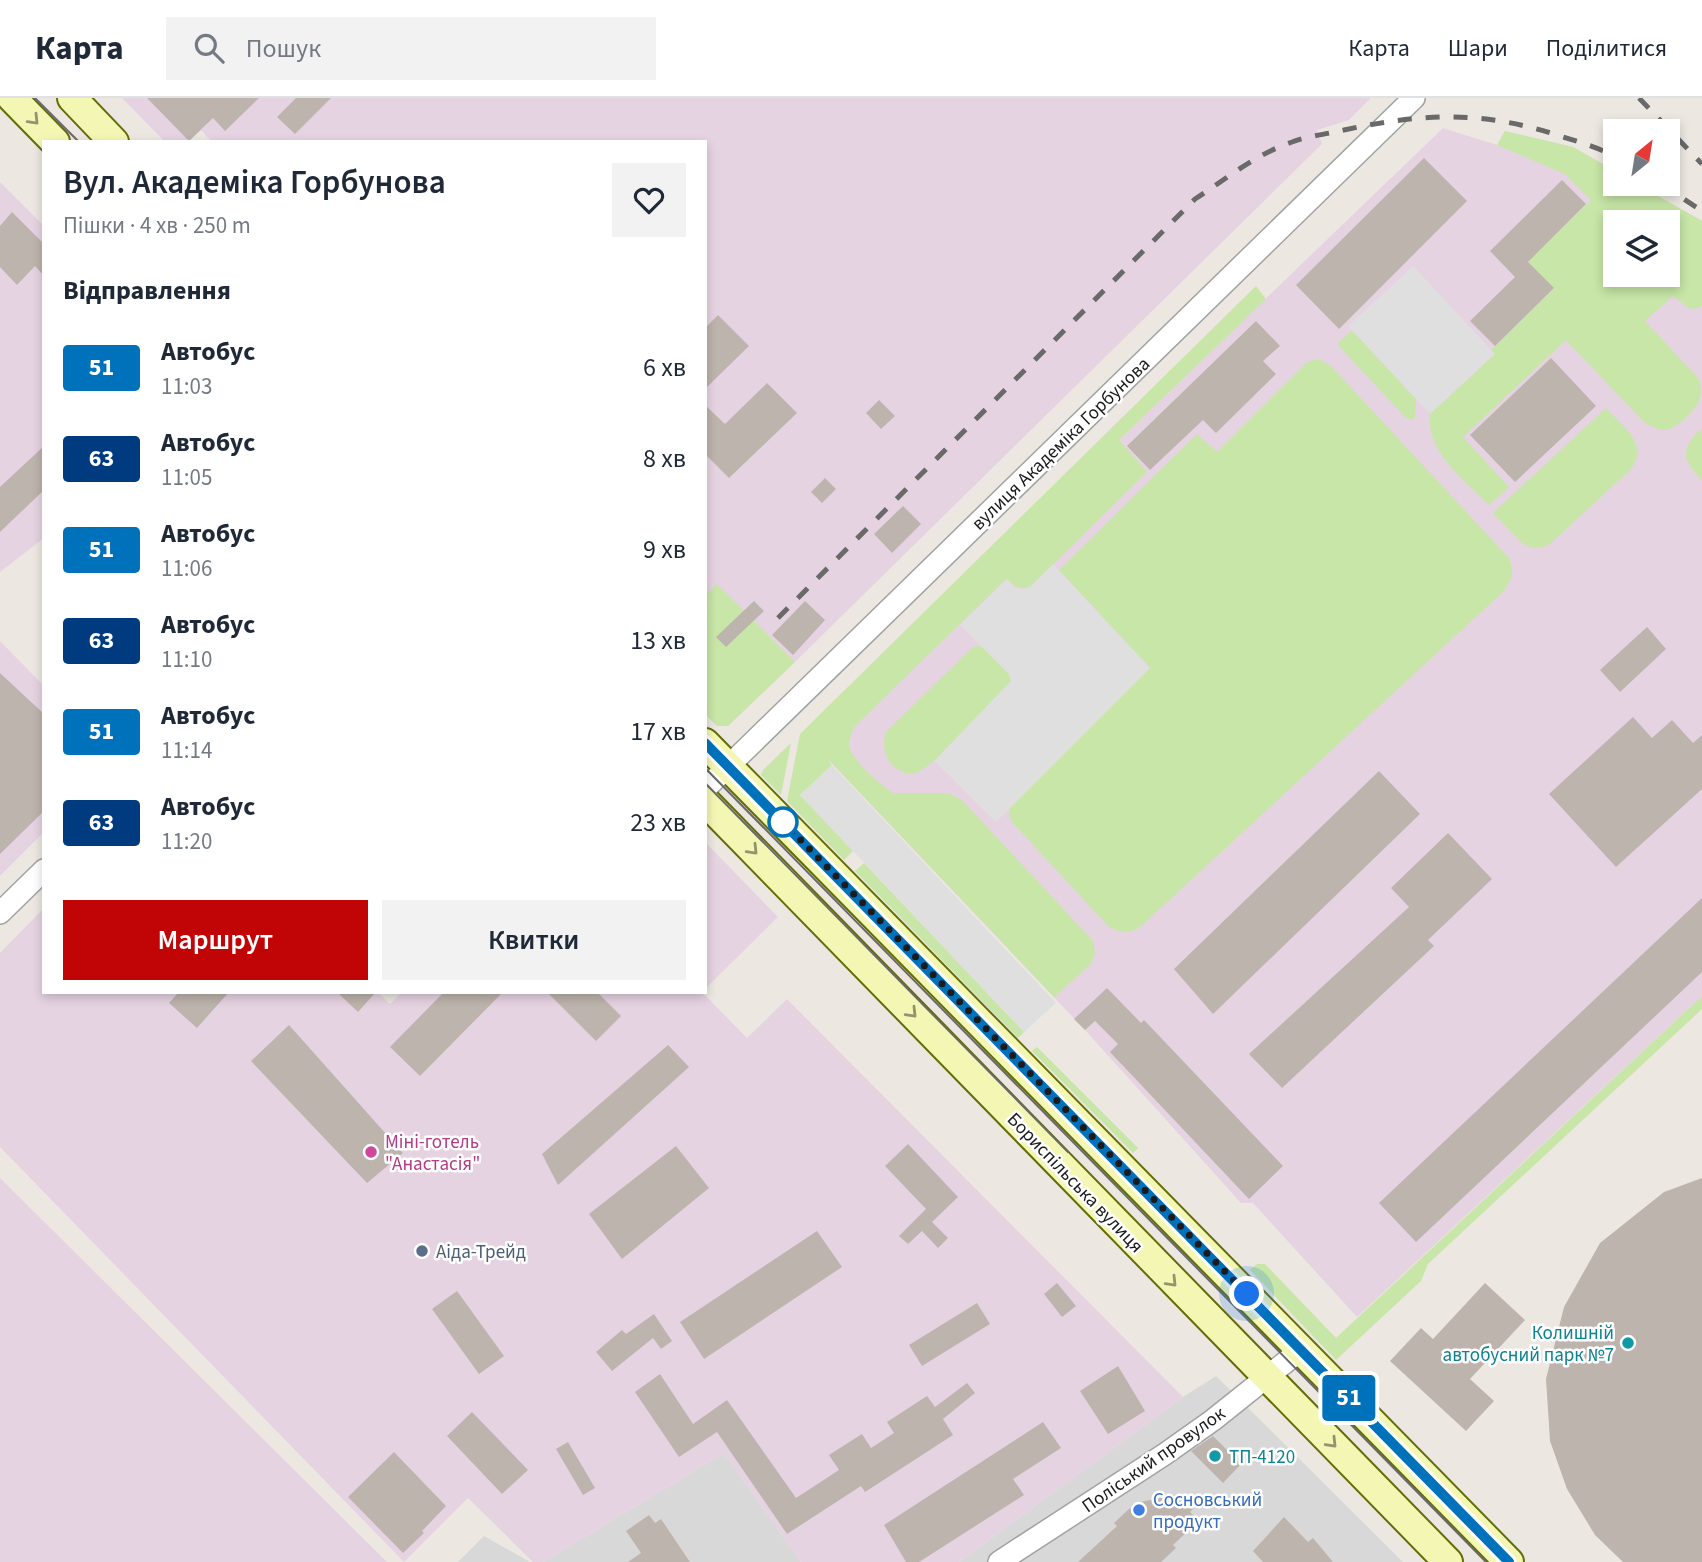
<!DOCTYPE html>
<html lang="uk">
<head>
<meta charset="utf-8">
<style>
  :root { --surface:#fff; --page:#f2f2f3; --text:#1f2937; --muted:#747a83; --line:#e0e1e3; --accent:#c10507 }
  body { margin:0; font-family:"Source Sans 3",sans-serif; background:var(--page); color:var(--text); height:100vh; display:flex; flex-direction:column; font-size:26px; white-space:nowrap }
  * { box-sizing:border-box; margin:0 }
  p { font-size:23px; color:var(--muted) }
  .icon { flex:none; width:38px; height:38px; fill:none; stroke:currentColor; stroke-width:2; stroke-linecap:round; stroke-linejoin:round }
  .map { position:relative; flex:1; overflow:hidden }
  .details { position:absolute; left:42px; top:42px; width:665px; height:854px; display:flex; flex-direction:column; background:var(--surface); border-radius:0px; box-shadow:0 4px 10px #0003 }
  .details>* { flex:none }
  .badge { padding:0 14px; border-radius:5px; font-size:24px; line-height:46px }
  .needle { width:46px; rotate:30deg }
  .tools { position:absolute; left:1603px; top:21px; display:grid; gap:14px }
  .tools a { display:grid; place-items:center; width:77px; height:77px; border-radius:0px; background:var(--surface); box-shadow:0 4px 10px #0003; font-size:35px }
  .you { position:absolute; width:35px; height:35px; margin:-18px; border:5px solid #fff; border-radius:50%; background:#1a73e8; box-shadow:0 0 0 10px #1a73e833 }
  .map>.badge { position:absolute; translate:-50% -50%; box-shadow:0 0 0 4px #fff }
  h2 { padding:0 21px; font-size:26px; line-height:63px }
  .round { display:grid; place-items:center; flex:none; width:74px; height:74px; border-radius:0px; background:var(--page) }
  .summary { display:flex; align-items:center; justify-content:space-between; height:119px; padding:0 21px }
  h1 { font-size:33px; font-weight:600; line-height:52px }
  .primary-button { display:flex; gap:14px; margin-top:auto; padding:14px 21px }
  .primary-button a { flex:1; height:80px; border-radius:0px; background:var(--accent); color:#fff; font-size:28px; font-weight:600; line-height:80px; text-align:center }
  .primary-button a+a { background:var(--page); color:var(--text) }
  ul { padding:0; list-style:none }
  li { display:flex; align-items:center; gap:21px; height:91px; padding:0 21px }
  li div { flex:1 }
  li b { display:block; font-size:26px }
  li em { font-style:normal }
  li .badge { min-width:77px; font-weight:700; text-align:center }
  header { display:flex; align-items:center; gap:42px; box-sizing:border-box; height:98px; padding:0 35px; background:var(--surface); border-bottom:2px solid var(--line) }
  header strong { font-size:33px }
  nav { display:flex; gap:38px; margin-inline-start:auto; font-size:24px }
  .search { width:490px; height:63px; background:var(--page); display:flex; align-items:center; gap:18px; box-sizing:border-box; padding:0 24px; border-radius:0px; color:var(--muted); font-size:26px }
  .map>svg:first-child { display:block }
</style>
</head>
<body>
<header>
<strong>Карта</strong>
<div class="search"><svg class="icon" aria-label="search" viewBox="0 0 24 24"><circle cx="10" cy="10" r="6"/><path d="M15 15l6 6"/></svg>Пошук</div>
<nav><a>Карта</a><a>Шари</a><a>Поділитися</a></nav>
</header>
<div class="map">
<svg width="1702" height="1464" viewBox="0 0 1702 1464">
  <rect width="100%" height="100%" fill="#ece8e1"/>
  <path fill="#d9d8d8" d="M1216,1278L1403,1464H959L1183,1299Z
    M724,1355L801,1464H543Z
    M484,1438L530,1464H458Z"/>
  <path fill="#e6d3e2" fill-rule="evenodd" d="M122,0H1371L1349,22L1317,32L1322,46L795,564L728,628H717L705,616V44H212L201,32L188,44H165Z
    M1443,30L1497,47L1505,33L1573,49L1615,73V86H1637L1702,123V898L1357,1219L1253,1105H1241L1085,932L816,649L815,634ZM1615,124H1668V177H1615Z
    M0,84L44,128V440L0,474Z
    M0,543L44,588V734L0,778Z
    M705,744L778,819L705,891Z
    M44,810V894H378L390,906L402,894H702L747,940L787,901L1183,1299L959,1464H801L724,1355L543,1464H533L468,1400L404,1464L0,1049V855Z
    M0,1080L387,1464H0Z"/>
  <path fill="#c7e6a7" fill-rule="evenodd" d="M1505,33L1573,49L1615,73V86H1637L1702,123V207L1698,210L1690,211L1673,198L1645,223L1699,281C1700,287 1702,292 1700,299C1697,311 1676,333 1663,332C1655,331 1649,327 1642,322L1566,242L1463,339L1509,389L1489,407C1465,382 1426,355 1430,316L1494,257L1491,253L1495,248L1554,191L1528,164L1591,102L1565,76L1497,47ZM1615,124H1668V177H1615Z
    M1256,188L1266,201L1119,342L1147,374L1031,488C1019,493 1015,488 1006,481L853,630C852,635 849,641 849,646C849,660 881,688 893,695H949L963,703L1093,843L1095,855L1091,866L1054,899L827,660L832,667L800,697L853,753L844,762L787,703L800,636Z
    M1352,232L1416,301L1415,320L1411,322L1405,319L1337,246Z
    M1313,262H1321L1331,268L1509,460C1514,473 1512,480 1505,492L1140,829C1129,836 1120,835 1109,829L1012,724L1009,717L1010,710L1150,570L1059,472L1197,336L1217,354L1306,265Z
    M1606,310C1623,329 1649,345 1631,371L1550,446L1543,449L1532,450L1522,445L1493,415Z
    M1702,330V383C1682,361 1679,352 1702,330Z
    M717,486L795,564L728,628H717L705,616V498Z
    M981,548L1009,576L1011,583L1007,590C989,608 935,669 915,675C908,677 901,674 895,669C884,661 883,648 885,635L973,549Z
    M791,645L781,697L761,677L763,672Z
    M864,765L1024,934L1018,940L855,773Z
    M1702,898V911L1428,1166L1421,1183L1336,1262L1250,1172L1257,1166H1265L1336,1240Z
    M1037,949L1138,1050L1133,1055L1032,953Z"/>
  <path fill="#dfdfdf" d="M1413,168L1495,256L1430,316L1348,228Z
    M1053,466L1150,570L996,724L934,663L1011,583L1009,576L960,527L1007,481L1016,490L1024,491L1031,488Z
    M832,667L1056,905L1024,934L800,697Z"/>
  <path fill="#bdb4ad" d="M147,0H259L225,33L213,20L189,43Z
    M296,0H331L295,36L277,19Z
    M1424,60L1467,103L1339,231L1296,187Z
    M1562,82L1586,106L1528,164L1554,190L1495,248L1470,223L1515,179L1490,153Z
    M12,114L44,146V178L35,168L17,187L0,169V128Z
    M718,217L749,248L705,291V230Z
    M1256,223L1280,248L1263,263L1276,276L1216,335L1203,322L1150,372L1127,348Z
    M1551,260L1596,308L1515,384L1470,337Z
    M767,285L797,315L729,380L705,356V307L725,326Z
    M879,302L895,318L881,331L866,315Z
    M44,348V392L0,434V389Z
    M825,380L836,391L822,405L811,394Z
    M903,408L921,426L892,455L874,436Z
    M754,503L764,513L726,549L716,539Z
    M805,503L825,522L793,557L772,537Z
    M1647,529L1666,551L1620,594L1600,572Z
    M0,575L44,616V713L0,756Z
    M1633,619L1652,640L1672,622L1693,645L1702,637V691L1616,769L1549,696Z
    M1379,673L1420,716L1213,916L1174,871Z
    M1448,735L1492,781L1428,842L1434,848L1282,990L1249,956L1409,809L1391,790Z
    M1702,800V874L1416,1144L1379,1105Z
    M1107,890L1141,925L1144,922L1283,1068L1249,1101L1110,954L1118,946L1095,923L1085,932L1074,921Z
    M179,894H229L197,930L169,905Z
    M337,894H376L358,914Z
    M444,894H503L420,978L390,949Z
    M547,894H597L621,918L596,943Z
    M289,927L403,1055L367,1085L251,963Z
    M668,947L689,969L558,1087L542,1056Z
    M908,1046L958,1099L932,1124L948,1140L938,1150L922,1133L908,1146L899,1138L926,1111L885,1068Z
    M676,1048L709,1090L622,1161L589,1116Z
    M1702,1080V1464H1623L1595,1437L1567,1391L1550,1343L1546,1281L1564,1209L1600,1145L1664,1094Z
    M817,1133L842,1169L704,1261L680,1224Z
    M1057,1185L1076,1208L1062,1219L1044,1196Z
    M1485,1185L1525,1222L1470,1281L1494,1303L1466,1333L1390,1263L1421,1230L1433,1241Z
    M457,1193L504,1258L479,1276L432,1211Z
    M977,1205L990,1226L922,1268L909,1247Z
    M654,1216L672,1243L661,1251L653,1240L612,1273L596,1254L622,1232L626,1236Z
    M1118,1268L1145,1313L1108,1336L1080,1293Z
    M660,1276L693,1326L727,1302L796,1400L839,1372L829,1357L862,1336L871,1350L894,1335L887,1324L927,1298L935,1309L967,1285L975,1295L943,1321L953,1337L865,1394L861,1388L787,1436L717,1334L679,1359L635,1294Z
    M472,1314L528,1372L502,1396L447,1338Z
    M1043,1324L1061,1350L1013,1381L1024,1397L919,1464H906L884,1427Z
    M1213,1338L1241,1366L1223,1385L1191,1353Z
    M568,1344L595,1390L583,1397L556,1351Z
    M394,1354L446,1408L422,1433L424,1435L403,1455L348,1399Z
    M1181,1396L1194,1410L1190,1414L1194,1418L1189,1422L1194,1427L1173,1447L1176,1450L1161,1464H1078L1117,1428L1114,1425L1130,1410L1132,1412L1140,1404Z
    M649,1417L655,1425L661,1421L690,1464H628L641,1455L626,1433Z
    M1284,1419L1308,1444L1313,1440L1333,1464H1263L1253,1453Z"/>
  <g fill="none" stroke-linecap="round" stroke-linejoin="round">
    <g stroke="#a2a2a2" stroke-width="24">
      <path id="minor" d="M705,691L1414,0
        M0,815L44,772
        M999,1464L1165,1356L1213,1322L1302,1251"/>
    </g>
    <g stroke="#636d07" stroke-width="32">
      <path id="secondary" d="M12,0L55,44
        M72,0L114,44
        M705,645L1509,1464
        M705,703L1448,1464"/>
    </g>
    <use href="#minor" stroke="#fff" stroke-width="21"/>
    <use href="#secondary" stroke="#f4f7b4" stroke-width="28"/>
    <path stroke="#696969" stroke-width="2" d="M35,0L79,44
      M705,670L1486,1464
      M705,685L1068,1054"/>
    <path stroke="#696969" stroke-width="5" stroke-dasharray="14 14" stroke-linecap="butt" d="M1639,0L1702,66
      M1661,86L1702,113
      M778,520L1195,101C1226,81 1256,56 1292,44C1308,38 1327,36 1344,32C1424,15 1481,12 1560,38C1579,44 1598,49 1615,59"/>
  </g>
  <defs><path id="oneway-chevron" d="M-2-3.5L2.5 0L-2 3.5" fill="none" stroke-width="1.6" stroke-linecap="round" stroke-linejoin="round" transform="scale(1.75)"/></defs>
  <g stroke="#92946f">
    <use href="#oneway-chevron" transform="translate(34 22) rotate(46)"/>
    <use href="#oneway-chevron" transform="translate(753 752) rotate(46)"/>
    <use href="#oneway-chevron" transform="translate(912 915) rotate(46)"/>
    <use href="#oneway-chevron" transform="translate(1172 1184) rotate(46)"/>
    <use href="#oneway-chevron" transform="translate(1332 1345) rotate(46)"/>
  </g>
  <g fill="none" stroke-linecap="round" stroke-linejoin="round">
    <g stroke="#fff" stroke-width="16">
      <path id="line" d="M705,645L1509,1464"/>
    </g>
    <use href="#line" stroke="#0072bc" stroke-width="10"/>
    <path stroke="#1b1b1b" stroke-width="7" stroke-dasharray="0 12.6" d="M783,724L1247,1196"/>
  </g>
  <circle fill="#fff" stroke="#0072bc" stroke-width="3.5" cx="783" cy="724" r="14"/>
  <circle fill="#d1479c" stroke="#fff" stroke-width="2.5" cx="371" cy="1054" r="7"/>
  <circle fill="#5c6f8a" stroke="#fff" stroke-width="2.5" cx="422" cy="1153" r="7"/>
  <g fill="#0f9aa8" stroke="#fff" stroke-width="2.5">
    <circle cx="1628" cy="1245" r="7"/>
    <circle cx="1215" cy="1358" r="7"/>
  </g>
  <circle fill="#3f7fe0" stroke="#fff" stroke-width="2.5" cx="1139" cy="1412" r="7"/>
  <g text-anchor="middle" stroke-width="5" stroke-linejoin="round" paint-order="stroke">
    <g font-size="19" fill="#1b1b1b" stroke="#fff">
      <text transform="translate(1060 345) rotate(-44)" y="7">вулиця Академіка Горбунова</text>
      <text transform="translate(1076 1084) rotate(46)" y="7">Бориспільська вулиця</text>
      <text transform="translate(1153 1361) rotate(-35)" y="7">Поліський провулок</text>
    </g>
    <g font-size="19" fill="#b23c85" stroke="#fff" text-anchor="start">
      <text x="385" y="1050">Міні-готель<tspan x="385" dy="22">"Анастасія"</tspan></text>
    </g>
    <g font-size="19" fill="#4e5e75" stroke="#fff" text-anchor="start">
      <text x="436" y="1160">Аіда-Трейд</text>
    </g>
    <g font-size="19" fill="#0d838f" stroke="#fff" text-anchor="end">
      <text x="1614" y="1241">Колишній<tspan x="1614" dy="22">автобусний парк №7</tspan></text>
      <text x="1229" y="1365" text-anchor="start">ТП-4120</text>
    </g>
    <g font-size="19" fill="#366cbe" stroke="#fff" text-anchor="start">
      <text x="1153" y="1408">Сосновський<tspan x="1153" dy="22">продукт</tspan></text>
    </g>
  </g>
</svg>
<div class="tools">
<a><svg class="needle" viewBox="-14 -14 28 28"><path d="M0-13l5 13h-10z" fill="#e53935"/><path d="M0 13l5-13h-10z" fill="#747a83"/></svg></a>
<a><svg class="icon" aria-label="layers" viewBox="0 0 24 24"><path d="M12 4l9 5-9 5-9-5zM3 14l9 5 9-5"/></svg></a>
</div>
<div class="you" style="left:1247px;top:1196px"></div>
<b class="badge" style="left:1349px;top:1300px;background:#0072bc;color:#fff">51</b>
<section class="details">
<div class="summary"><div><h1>Вул. Академіка Горбунова</h1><p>Пішки · 4 хв · 250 m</p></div><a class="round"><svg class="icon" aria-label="heart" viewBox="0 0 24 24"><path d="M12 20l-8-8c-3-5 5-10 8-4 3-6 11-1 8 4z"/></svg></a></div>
<h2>Відправлення</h2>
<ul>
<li><span class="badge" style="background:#0072bc;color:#fff">51</span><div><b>Автобус</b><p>11:03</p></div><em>6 хв</em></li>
<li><span class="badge" style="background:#003b80;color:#fff">63</span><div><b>Автобус</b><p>11:05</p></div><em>8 хв</em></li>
<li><span class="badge" style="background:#0072bc;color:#fff">51</span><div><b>Автобус</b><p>11:06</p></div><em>9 хв</em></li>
<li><span class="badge" style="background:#003b80;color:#fff">63</span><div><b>Автобус</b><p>11:10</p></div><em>13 хв</em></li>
<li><span class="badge" style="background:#0072bc;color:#fff">51</span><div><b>Автобус</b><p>11:14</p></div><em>17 хв</em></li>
<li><span class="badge" style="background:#003b80;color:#fff">63</span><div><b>Автобус</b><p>11:20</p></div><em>23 хв</em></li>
</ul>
<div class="primary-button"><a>Маршрут</a><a>Квитки</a></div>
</section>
</div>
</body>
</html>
